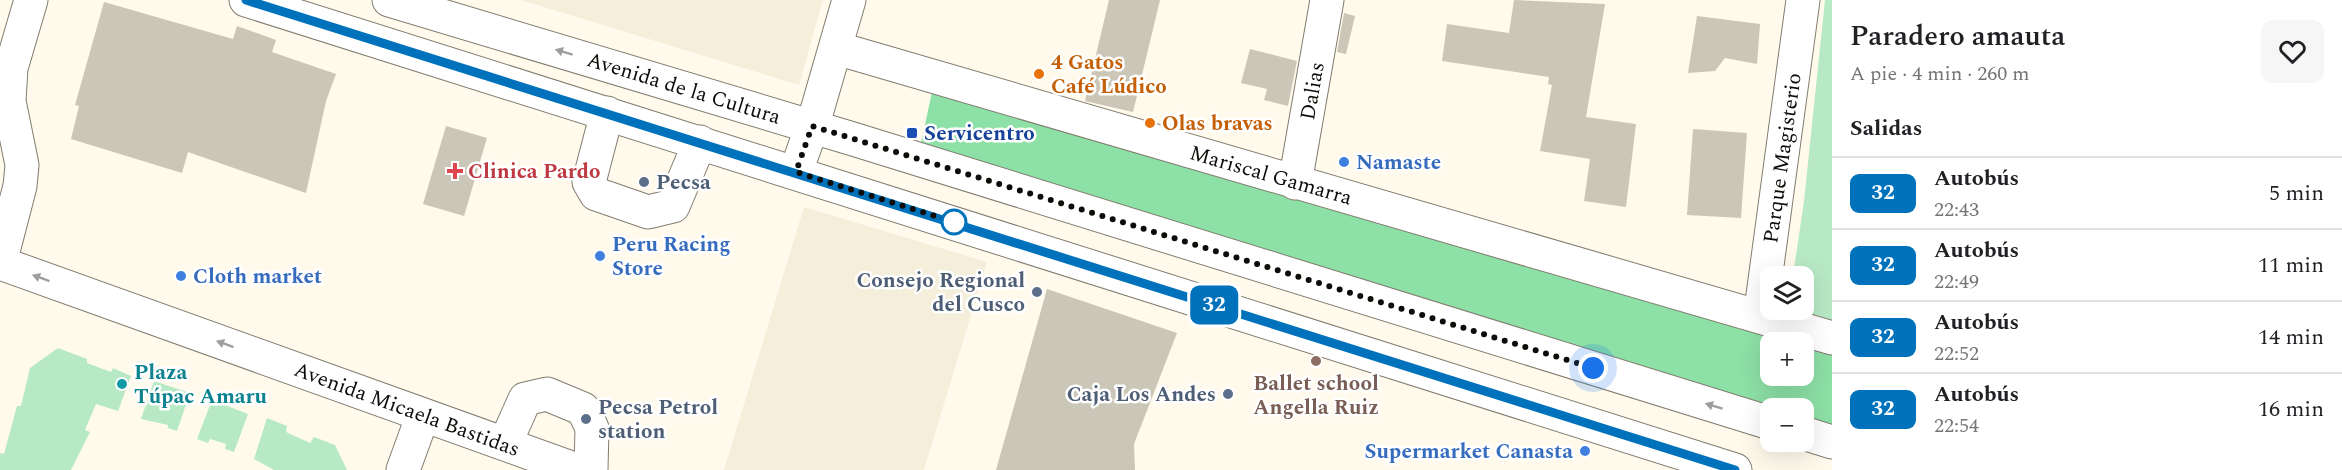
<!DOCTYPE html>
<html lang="es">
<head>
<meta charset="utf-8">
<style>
  :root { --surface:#fff; --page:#f6f6f6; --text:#202124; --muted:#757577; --line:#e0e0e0 }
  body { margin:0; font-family:Spectral,serif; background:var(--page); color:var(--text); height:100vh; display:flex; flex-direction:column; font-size:22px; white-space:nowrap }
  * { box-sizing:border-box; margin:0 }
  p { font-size:20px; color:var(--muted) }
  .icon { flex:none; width:33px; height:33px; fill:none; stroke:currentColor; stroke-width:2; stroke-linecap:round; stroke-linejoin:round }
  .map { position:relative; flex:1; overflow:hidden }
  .side { display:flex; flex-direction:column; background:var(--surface); width:510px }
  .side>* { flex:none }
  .badge { padding:0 12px; border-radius:9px; font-size:21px; line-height:39px }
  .tools { position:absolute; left:1760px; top:266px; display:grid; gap:12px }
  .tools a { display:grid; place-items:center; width:54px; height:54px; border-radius:12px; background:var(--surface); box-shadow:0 6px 24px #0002; font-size:30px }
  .you { position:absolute; width:30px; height:30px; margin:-15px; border:4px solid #fff; border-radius:50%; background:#1a73e8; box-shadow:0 0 0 9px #1a73e833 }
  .map>.badge { position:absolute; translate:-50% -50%; box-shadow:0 0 0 3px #fff }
  h2 { padding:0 18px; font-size:22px; line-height:54px }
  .round { display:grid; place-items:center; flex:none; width:63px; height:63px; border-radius:12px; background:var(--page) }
  .headline { display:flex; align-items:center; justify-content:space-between; height:102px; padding:0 18px }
  h1 { font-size:28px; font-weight:600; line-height:45px }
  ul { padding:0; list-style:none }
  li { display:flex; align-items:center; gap:18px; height:72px; padding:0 18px; border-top:2px solid var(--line) }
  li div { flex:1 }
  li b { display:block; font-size:22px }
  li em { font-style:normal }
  li .badge { min-width:66px; font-weight:700; text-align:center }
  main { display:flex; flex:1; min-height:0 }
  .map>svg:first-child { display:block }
</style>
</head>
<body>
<main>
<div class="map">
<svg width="1832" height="470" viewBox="0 0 1832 470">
  <rect width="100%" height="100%" fill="#fffaec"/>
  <path fill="#f5eeda" d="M521,0H823L799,85Z
    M804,207L987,262L924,470H724Z"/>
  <path fill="#b8e9c5" d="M1825,0H1832V333L1788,309H1803V276H1793L1804,201Z
    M58,348L87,359V363L111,372L113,368L131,376L118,411L96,404L85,430L90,432L71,470H0V453L4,454L17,406H21L30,368Z
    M154,381L190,393L177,431L168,428V425L141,419Z
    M212,400L248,414L234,452L225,449L226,444L210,439L208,443L197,439Z
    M267,418L287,426L286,432L310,443L314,437L335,445L347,470H274L254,459Z"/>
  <path fill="#8de0a6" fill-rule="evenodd" d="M932,92L1832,348V426L1803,417V408H1774L921,143ZM1770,342H1803V375H1770Z"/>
  <path fill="#cac6b8" d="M1109,0H1160L1133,112L1085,101Z
    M1514,0L1605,4L1586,117L1636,124L1626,207L1584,201L1590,159L1540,151L1552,85L1548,84L1549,77L1442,61L1447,24L1509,33Z
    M104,2L233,39L237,26L276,40L272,52L336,74L326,101L306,193L188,152L182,173L71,139L79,106L75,105Z
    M1344,13L1355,16L1346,54L1337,52Z
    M1697,16L1760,24L1757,64L1725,58L1715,71L1688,73Z
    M1250,49L1297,61L1288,106L1264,100L1267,89L1241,83Z
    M446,126L487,138L464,216L423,204Z
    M1693,129L1747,133L1741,218L1687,215Z
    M1047,289L1177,333L1134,444L1135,470H996Z"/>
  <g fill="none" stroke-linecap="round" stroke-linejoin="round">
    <g stroke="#807c6f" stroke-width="35">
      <path id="minor" d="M836,48L1832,338
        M607,113L589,182L596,194L648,212L673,206L700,142
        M796,172L816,114L849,0
        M1295,183L1327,0
        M0,263L577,470
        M0,263L20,186L22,165L9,101L11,68L31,0
        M1760,317L1803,0
        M505,444L525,399L547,394L583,409L592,428L591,470
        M403,470L423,415"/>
    </g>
    <g stroke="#807c6f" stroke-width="35">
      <path id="major" d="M246,0L1735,470
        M389,0L853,139L1770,423
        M1803,433L1832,442"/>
    </g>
    <use href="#minor" stroke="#fff" stroke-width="33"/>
    <use href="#major" stroke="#fff" stroke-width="33"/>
  </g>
  <defs><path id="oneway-solid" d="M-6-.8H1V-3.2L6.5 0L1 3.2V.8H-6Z" transform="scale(1.5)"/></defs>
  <g fill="#9f9e9c">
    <use href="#oneway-solid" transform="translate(564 52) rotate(-163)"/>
    <use href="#oneway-solid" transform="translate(41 278) rotate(-160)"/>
    <use href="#oneway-solid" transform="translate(225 344) rotate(-160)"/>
    <use href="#oneway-solid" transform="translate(1714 406) rotate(-163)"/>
  </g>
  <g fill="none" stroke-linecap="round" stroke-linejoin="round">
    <g stroke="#fff" stroke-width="14">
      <path id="line" d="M246,0L1735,470"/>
    </g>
    <use href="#line" stroke="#0072bc" stroke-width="9"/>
    <path stroke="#0e0c08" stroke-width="6" stroke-dasharray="0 10.8" d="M954,222L796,172L812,126L1593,368"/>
  </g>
  <g fill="#e8710a" stroke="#fff" stroke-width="2">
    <circle cx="1039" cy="74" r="6"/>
    <circle cx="1150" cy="123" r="6"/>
  </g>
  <rect fill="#1a4fb4" stroke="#fff" stroke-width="2" x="906" y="127" width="12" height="12" rx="3"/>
  <g fill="#3f7fe0" stroke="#fff" stroke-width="2">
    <circle cx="1344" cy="162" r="6"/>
    <circle cx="600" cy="256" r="6"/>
    <circle cx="181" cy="276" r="6"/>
    <circle cx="1585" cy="451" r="6"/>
  </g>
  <path fill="#e0444e" stroke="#fff" stroke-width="2" d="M452 162h6v6h6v6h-6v6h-6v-6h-6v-6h6z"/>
  <g fill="#5c6f8a" stroke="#fff" stroke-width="2">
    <circle cx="644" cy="182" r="6"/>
    <circle cx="1037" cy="292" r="6"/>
    <circle cx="1228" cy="394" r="6"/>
    <circle cx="586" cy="419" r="6"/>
  </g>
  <circle fill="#fff" stroke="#0072bc" stroke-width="3" cx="954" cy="222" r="12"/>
  <circle fill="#8d6e63" stroke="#fff" stroke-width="2" cx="1316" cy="361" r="6"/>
  <circle fill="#0f9aa8" stroke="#fff" stroke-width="2" cx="122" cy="384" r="6"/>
  <g text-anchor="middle" stroke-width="5" stroke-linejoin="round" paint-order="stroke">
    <g font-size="21" font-weight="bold" fill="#c56008" stroke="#fff" text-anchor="start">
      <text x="1051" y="69">4 Gatos<tspan x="1051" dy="24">Café Lúdico</tspan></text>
      <text x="1162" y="130">Olas bravas</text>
    </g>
    <g font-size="21" fill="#0e0c08" stroke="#fff">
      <text transform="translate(684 88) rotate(17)" y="7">Avenida de la Cultura</text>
      <text transform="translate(1312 91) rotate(-80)" y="7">Dalias</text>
      <text transform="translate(1782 158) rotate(-82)" y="7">Parque Magisterio</text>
      <text transform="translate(1271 175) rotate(16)" y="7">Mariscal Gamarra</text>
      <text transform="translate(407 409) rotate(20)" y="7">Avenida Micaela Bastidas</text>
    </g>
    <g font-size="21" font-weight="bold" fill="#164399" stroke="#fff" text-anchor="start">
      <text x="924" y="140">Servicentro</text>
    </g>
    <g font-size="21" font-weight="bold" fill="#366cbe" stroke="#fff" text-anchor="start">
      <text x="1356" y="169">Namaste</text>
      <text x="612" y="251">Peru Racing<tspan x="612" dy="24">Store</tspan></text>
      <text x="193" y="283">Cloth market</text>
      <text x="1573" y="458" text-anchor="end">Supermarket Canasta</text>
    </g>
    <g font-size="21" font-weight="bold" fill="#be3a42" stroke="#fff" text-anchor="start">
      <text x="468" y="178">Clinica Pardo</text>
    </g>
    <g font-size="21" font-weight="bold" fill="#4e5e75" stroke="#fff" text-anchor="start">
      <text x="656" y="189">Pecsa</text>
      <text x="1025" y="287" text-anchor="end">Consejo Regional<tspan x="1025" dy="24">del Cusco</tspan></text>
      <text x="1216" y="401" text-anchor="end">Caja Los Andes</text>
      <text x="598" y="414">Pecsa Petrol<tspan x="598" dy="24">station</tspan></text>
    </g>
    <g font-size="21" font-weight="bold" fill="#0d838f" stroke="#fff" text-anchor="start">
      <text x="134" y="379">Plaza<tspan x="134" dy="24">Túpac Amaru</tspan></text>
    </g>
    <g font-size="21" font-weight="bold" fill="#785e54" stroke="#fff">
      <text x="1316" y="390">Ballet school<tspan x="1316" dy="24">Angella Ruiz</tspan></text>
    </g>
  </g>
</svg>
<div class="tools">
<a><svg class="icon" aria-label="layers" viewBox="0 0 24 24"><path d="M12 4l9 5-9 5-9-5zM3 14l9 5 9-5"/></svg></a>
<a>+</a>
<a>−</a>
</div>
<div class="you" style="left:1593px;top:368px"></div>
<b class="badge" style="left:1214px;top:305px;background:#0072bc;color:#fff">32</b>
</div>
<section class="side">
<div class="headline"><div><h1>Paradero amauta</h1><p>A pie · 4 min · 260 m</p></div><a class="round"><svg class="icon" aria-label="heart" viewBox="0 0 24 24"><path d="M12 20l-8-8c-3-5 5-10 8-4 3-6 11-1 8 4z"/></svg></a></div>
<h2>Salidas</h2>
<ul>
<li><span class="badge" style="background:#0072bc;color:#fff">32</span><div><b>Autobús</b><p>22:43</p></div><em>5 min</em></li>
<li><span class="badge" style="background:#0072bc;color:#fff">32</span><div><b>Autobús</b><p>22:49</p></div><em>11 min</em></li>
<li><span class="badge" style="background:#0072bc;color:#fff">32</span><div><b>Autobús</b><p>22:52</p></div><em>14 min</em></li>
<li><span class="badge" style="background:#0072bc;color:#fff">32</span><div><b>Autobús</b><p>22:54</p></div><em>16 min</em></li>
</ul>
</section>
</main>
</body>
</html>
